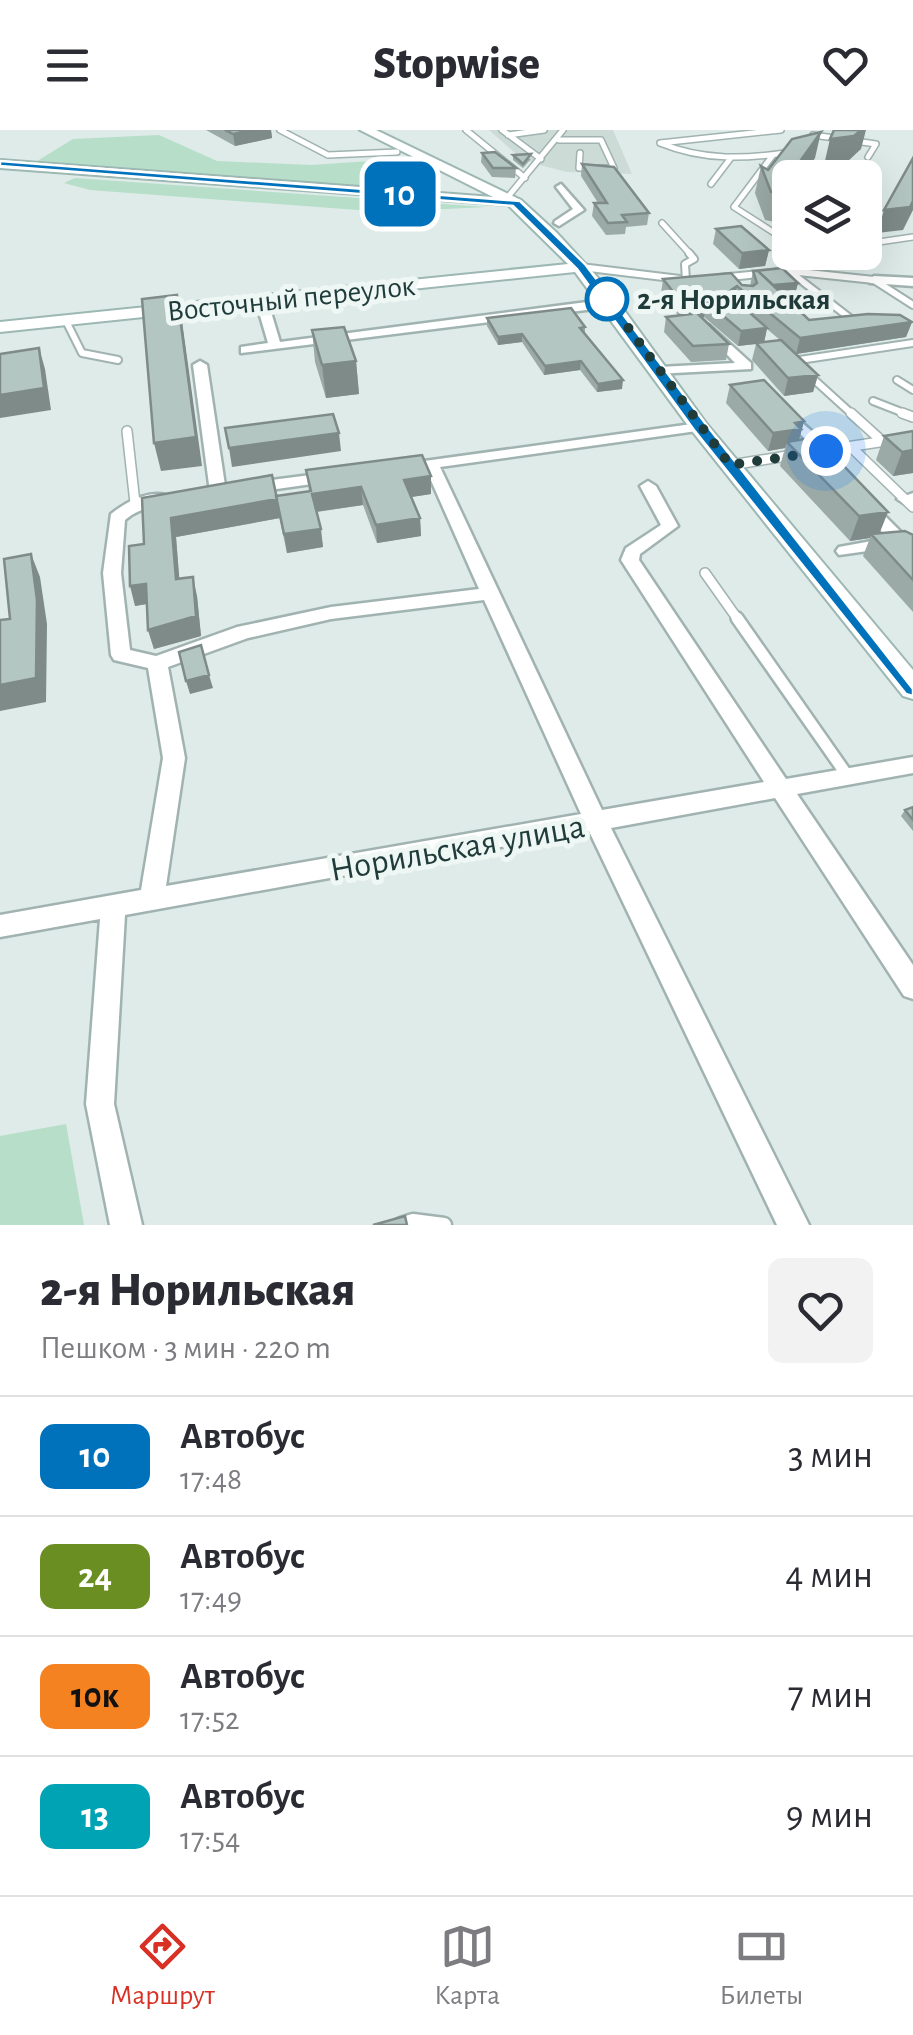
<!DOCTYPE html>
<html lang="ru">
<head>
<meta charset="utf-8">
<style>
  :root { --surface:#fff; --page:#f2f2f3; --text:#2b2b33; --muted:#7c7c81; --line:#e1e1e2; --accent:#d93025 }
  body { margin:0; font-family:"Alegreya Sans",sans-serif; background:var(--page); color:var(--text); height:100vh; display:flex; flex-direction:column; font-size:38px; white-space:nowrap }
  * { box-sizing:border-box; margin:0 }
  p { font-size:32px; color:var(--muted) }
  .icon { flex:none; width:55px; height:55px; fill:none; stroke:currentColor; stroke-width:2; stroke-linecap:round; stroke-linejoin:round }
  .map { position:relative; height:1095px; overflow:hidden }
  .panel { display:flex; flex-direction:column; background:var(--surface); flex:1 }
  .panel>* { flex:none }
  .badge { padding:0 20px; border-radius:15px; font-size:35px; line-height:65px }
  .controls { position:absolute; left:772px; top:30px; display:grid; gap:20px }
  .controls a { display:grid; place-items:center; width:110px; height:110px; border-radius:15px; background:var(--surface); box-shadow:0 10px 40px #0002; font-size:50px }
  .you { position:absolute; width:50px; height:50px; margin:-25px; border:8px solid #fff; border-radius:50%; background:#1a73e8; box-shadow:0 0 0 15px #1a73e833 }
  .map>.badge { position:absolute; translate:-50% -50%; box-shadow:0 0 0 5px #fff }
  .round { display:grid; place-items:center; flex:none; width:105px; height:105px; border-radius:15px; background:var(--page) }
  .headline { display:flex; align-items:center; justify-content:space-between; height:170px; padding:0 40px }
  h1 { font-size:48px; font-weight:800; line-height:75px }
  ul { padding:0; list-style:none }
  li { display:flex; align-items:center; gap:30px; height:120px; padding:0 40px; border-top:2px solid var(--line) }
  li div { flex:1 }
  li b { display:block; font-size:38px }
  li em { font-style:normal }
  li .badge { min-width:110px; font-weight:700; text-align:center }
  header { display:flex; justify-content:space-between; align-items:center; height:130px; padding:0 40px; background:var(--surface); font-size:45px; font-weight:800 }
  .menu { display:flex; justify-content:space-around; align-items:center; height:140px; border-top:2px solid var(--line); background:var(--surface); font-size:28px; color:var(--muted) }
  .menu a { display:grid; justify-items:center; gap:5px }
  .menu .active { color:var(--accent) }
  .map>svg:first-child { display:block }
</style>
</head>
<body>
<header><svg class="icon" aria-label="menu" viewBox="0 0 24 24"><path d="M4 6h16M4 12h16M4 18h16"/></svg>Stopwise<svg class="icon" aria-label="heart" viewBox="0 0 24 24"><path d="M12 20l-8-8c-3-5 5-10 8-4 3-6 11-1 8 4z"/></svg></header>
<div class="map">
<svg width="913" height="1095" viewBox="0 0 913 1095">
  <rect width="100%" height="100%" fill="#deebe8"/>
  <path fill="#cddbd7" d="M489,0H613L632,44L567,42L540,35L522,29Z"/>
  <path fill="#b6dec9" d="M159,5L217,31L311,35L387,30L425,46L430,62L34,33L73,9Z
    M75,48L486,77L385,82L90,60L64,53Z
    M66,994L84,1095H0V1006Z"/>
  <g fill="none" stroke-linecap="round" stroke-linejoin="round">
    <g stroke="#a1b3b0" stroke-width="8">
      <path id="lane-far4" d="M280,0L328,25L397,22
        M466,0L525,48
        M502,0L541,29
        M781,0L660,13C704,31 746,29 792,22
        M508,5L544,0
        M813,5L876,14L868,27
        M559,10H601L614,38H579L580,23
        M773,25L734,77L790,113
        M711,54L730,29
        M507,68L563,0
        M662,93L691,125
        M865,114L913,107
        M791,125L805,122"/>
    </g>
    <g stroke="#a1b3b0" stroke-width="10">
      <path id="lane-far3" d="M801,123L789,126V141L874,150L913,175
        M581,137L688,150
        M720,148L789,141L855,192
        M686,151L685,134L694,129L689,123
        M66,191L82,223L118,230
        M793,231L913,213
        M809,245L853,285
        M897,250L913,260
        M873,271L909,285"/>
    </g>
    <g stroke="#a1b3b0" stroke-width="12">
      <path id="lane-far2" d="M851,283L883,312
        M902,283L913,287
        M127,301L135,373
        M851,317L913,377
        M820,321L913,307
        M731,335L793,325
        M705,443L739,491"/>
    </g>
    <g stroke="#a1b3b0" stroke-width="16">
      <path id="lane-far1" d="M737,488L849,648"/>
    </g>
    <g stroke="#a1b3b0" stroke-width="19">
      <path id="lane" d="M401,1095L413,1091L444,1095"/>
    </g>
    <g stroke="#a1b3b0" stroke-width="5">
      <path id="street" d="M561,54L584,80L559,96L554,93L555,91L573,79L556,57Z
        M874,146L913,148V156L870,153L868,150Z
        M805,167L811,171L793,176L801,184L795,188L776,174Z
        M262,168L268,172L280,212L610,169L616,173L610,177L241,223V217L268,213L256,172Z
        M709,195L751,233V239L655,244L653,241L660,237L735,233L703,199Z
        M200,231L207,235L226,362L218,367L210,362L193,235Z
        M784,277L831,318V324H821L779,284L777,281Z
        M699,293L706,297L704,300L440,337L602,680L764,652L621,430L626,418L661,395L640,356L648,351L656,356L678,396L640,424L639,430L786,649L913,627V643L797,664L913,835V869L904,866L775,668L611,698L809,1095H777L589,701L125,785L114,974L142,1095H110L86,974L100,789L0,807V785L141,760L163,628L148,538L114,530L111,525L103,443L111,384C127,371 155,356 174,369C159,380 145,373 125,390L121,443L130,520L156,526L237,497L331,477L479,459L426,339L417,338V332ZM484,470L581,684L166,756L185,628L168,537L248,508L331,489Z
        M334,342L342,347L340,350L249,363L241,358L249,353Z
        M913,363V373L905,374L897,369Z
        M865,371L871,372L913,414V429L896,417L839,425L836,421L839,417L888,408L857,376Z"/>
    </g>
    <g stroke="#9db7b3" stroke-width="4">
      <path id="secondary" d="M360,0H376L521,70L557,103L611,162L706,293L913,540V569L903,566L692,301L575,142L0,202V192L568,134L508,75L0,38V30L493,67Z"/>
    </g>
    <use href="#lane-far4" stroke="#fff" stroke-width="5"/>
    <use href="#lane-far3" stroke="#fff" stroke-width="6"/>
    <use href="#lane-far2" stroke="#fff" stroke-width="9"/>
    <use href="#lane-far1" stroke="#fff" stroke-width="11"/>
    <use href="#lane" stroke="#fff" stroke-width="14"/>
    <use href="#street" fill="#fff" fill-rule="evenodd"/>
    <use href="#secondary" fill="#fff" fill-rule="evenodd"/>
  </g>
  <path fill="#9baaa7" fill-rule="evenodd" d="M206,0H271L272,8L235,16Z
    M482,23L516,38L515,48L492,47L481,32Z
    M513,25L531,29L523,38L513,30Z
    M815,28L790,48V95L765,90L755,63L761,36L768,40Z
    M582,34L649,83L647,95L626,97L625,104L606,105L592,86L594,73H598L581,46Z
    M716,99L769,120L765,136L739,139L713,114Z
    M753,141L798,153L795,164L783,165L809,190L912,192L906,207L796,224L818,245L813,262L784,266L752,230L756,214L738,216L704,187L702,188L729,214L726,230L691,232L664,202L666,187L678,185L661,164L663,149L750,156ZM767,199L780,210L764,212Z
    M487,188L585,197V203L622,259L597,262L580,240L544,245L522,212L498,215L487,196Z
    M312,200L356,231L359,264L326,268L315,232Z
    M730,255L804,291L799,310L879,404L913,405V482L863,426L870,408L850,411L780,336L785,318L768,321L726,273Z
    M913,301V343L893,346L876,330L884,306Z
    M306,340L431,364L411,367L420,388L421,406L377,413L363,375L317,382L323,417L287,423L279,386L280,388L176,407L179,449L197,466L201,506L154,519L148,500L147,474L135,476L144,414L276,366L309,362Z
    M913,677V701L901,686L905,680Z"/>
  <path fill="#7e8b88" d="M253,0H271L272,8L235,16L233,4Z
    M861,0H866L861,19L847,32L824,35L830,9Z
    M821,2L815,28L801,48H790V64L786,51Z
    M913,71V80L903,100L877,103L884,80Z
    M769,120L765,136L739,139L742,123Z
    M798,153L795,164L767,166L770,155Z
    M737,156L734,170L728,175L731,160Z
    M177,165L182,191L202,336L161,341L154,313Z
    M707,172L704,187L694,194L697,179Z
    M912,192L906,207L796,224L800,208Z
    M767,198L764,213L738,216L741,201Z
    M522,204V212L498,215V207Z
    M39,218L45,239L51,280L0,288V265Z
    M356,231L359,264L326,268L322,235Z
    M581,231L580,240L544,245L545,236Z
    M818,245L813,262L784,266L788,248Z
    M623,250L622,259L597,262L598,254Z
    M804,291L799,310L787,312L785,318L768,321L773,303L795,293Z
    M339,303L341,321L232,337L229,318Z
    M913,320V343L893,346L902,322Z
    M431,346V364L405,368L404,350Z
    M361,357L363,375L314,382L312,364Z
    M277,369L280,388L176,407L181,469L176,449L171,388Z
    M888,382L878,407L871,404L870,408L850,411L859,386Z
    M420,388L421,406L377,413L376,395Z
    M321,399L323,417L287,423L284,404Z
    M31,424L40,447L47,494L46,572L0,581V555Z
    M193,447L197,466L201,506L154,519L148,500Z
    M146,454L152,473L135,476L130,456Z
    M209,545L213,558L190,564L186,551Z"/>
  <path fill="#b4c6c2" stroke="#7e8b88" stroke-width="2.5" d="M225,0H253L233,4Z
    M834,0H861L854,6L830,9Z
    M821,2L786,51L790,54V65L771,62L761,36L768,40L792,9Z
    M495,22L516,38H493L482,23Z
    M531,24L523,34L513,25Z
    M913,28V71L910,77L884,80Z
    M582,34L614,37L649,83L622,85L627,92L608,93L594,73H607Z
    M741,96L769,120L742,123L716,99Z
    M782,138L798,153L773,155L758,141H754Z
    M753,141H758L809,190L868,184L900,185L912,192L800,208L737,156L731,160L732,167L767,198L741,201L707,172L697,179L698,184L729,214L693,216L666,187L691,184L663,149L731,143L742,155L753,156L757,153Z
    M177,165L196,307L154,313L142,169Z
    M571,178L585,197L580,198L623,250L598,254L581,231L545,236L522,204L498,207L487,188Z
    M344,197L356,231L322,235L312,200Z
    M781,210L818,245L788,248L756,213Z
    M39,218L44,258L0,265V224Z
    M764,250L804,291L795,293L801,299L773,303L730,255Z
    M333,284L339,303L229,318L225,298Z
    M913,301V320L902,322L884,306Z
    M816,307L888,382L859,386L787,312Z
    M422,325L431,346L404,350L420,388L376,395L361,357L312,364L321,399L284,404L276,366L311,361L306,340Z
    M272,345L277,369L171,388L176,449L193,447L196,486L148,500L146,454L130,456L129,416L144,414L142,368Z
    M905,401L913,405V450L871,404Z
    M31,424L37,470L36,548L0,555V490L10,489L4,429Z
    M201,515L209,545L186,551L179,522Z
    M913,677V690L905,680Z
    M405,1086L407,1095H373Z"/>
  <path fill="#0072bc" stroke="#fff" stroke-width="2.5" d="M0,31L520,71L585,134L705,293L913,559V566L906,564L694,300L577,139L513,76L0,36Z"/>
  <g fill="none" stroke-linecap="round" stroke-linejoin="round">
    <path stroke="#1f3c3a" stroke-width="10" stroke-dasharray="0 18" d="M607,169L730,335L826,321"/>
  </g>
  <circle fill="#fff" stroke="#0072bc" stroke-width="5" cx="607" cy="169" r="20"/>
  <g text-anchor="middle" stroke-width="10" stroke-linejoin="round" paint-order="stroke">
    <g font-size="30" fill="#1f3c3a" stroke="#eff7f5">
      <text transform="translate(291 168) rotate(-6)" y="10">Восточный переулок</text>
    </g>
    <g font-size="30" font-weight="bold" fill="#1f3c3a" stroke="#eff7f5" text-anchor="start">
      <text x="637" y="179">2-я Норильская</text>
    </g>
    <g font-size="35" fill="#1f3c3a" stroke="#eff7f5">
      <text transform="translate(457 717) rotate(-10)" y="12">Норильская улица</text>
    </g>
  </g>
</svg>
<div class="controls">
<a><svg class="icon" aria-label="layers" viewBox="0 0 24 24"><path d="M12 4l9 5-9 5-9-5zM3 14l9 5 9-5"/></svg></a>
</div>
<div class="you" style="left:826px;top:321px"></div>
<b class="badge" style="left:400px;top:64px;background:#0072bc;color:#fff">10</b>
</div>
<section class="panel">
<div class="headline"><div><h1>2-я Норильская</h1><p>Пешком · 3 мин · 220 m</p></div><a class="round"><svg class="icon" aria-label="heart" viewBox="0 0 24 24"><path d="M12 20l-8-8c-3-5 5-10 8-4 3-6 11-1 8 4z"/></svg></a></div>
<ul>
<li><span class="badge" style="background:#0072bc;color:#fff">10</span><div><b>Автобус</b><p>17:48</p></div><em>3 мин</em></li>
<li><span class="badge" style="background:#6b8e23;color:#fff">24</span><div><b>Автобус</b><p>17:49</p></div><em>4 мин</em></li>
<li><span class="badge" style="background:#f58220;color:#111">10к</span><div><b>Автобус</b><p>17:52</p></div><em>7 мин</em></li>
<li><span class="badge" style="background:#00a3b4;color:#fff">13</span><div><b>Автобус</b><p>17:54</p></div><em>9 мин</em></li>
</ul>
</section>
<nav class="menu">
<a class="active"><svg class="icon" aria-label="directions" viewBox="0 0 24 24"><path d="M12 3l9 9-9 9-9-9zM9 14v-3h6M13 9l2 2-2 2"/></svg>Маршрут</a>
<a><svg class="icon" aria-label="map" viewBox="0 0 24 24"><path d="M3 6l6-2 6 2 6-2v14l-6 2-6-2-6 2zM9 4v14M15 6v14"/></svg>Карта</a>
<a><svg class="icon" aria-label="tickets" viewBox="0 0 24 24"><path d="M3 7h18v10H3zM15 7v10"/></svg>Билеты</a>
</nav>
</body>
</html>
